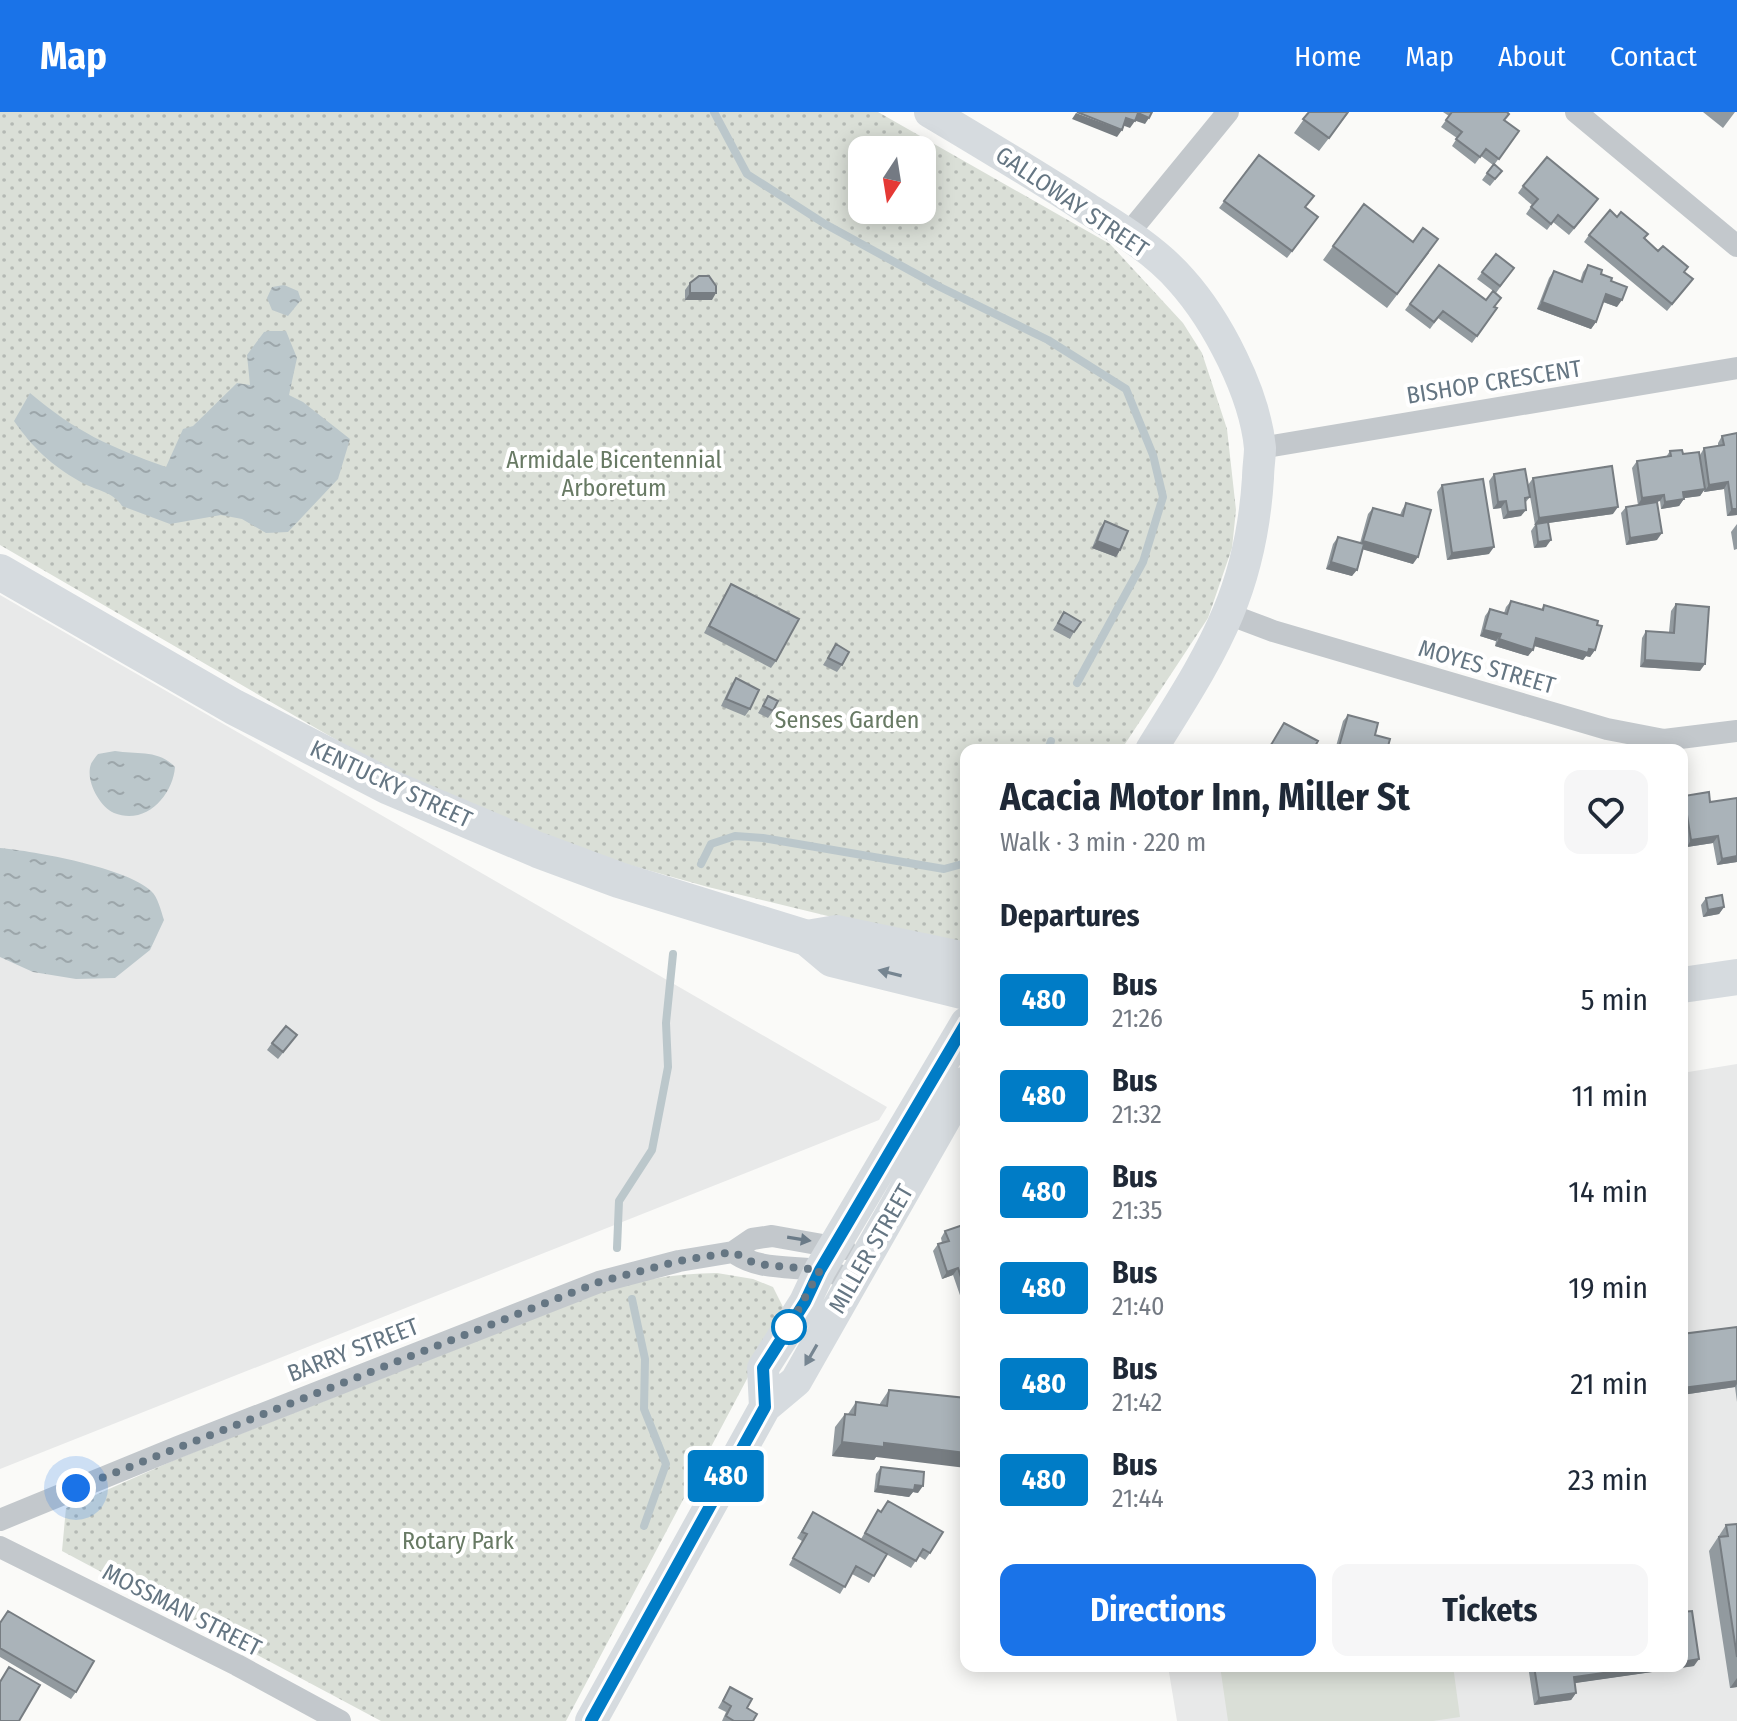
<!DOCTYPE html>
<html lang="en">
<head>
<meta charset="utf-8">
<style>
  :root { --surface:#fff; --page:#f6f6f7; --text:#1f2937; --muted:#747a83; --accent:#1a73e8 }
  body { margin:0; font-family:"Fira Sans Condensed",sans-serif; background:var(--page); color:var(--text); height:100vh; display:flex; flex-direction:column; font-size:30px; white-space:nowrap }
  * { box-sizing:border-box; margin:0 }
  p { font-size:26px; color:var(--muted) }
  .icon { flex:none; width:44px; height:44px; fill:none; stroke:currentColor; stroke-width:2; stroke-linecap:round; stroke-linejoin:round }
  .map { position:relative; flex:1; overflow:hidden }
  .sheet { position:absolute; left:960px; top:632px; width:728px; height:928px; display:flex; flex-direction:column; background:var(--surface); border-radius:16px; box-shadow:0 4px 20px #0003 }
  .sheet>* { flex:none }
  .badge { padding:0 16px; border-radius:6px; font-size:28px; line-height:52px }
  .needle { width:52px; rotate:192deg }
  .fabs { position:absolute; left:848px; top:24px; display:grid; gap:16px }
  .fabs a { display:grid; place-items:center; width:88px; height:88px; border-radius:16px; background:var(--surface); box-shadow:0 4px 20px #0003; font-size:40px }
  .you { position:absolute; width:40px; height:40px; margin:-20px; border:6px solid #fff; border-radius:50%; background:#1a73e8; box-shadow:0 0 0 12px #1a73e833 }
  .map>.badge { position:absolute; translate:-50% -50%; box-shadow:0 0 0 4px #fff }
  h2 { padding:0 40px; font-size:30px; line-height:72px }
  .round { display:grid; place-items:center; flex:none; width:84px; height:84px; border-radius:16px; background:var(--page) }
  .summary { display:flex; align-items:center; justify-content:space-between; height:136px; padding:0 40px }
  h1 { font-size:38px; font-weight:700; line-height:60px }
  .primary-button { display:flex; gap:16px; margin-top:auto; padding:16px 40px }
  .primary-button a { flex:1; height:92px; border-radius:16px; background:var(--accent); color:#fff; font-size:32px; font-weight:700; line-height:92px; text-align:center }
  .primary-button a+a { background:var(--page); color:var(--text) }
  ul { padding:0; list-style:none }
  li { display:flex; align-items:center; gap:24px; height:96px; padding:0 40px }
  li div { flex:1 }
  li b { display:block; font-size:30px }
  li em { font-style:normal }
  li .badge { min-width:88px; font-weight:700; text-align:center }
  header { display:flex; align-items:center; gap:48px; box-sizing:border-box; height:112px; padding:0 40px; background:var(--accent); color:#fff }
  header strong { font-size:38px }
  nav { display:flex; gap:44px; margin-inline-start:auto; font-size:28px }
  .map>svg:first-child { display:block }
</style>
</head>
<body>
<header>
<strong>Map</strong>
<nav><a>Home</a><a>Map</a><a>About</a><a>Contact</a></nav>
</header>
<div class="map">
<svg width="1737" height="1609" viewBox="0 0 1737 1609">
  <defs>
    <pattern id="park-dots" width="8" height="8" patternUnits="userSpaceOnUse" patternTransform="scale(2)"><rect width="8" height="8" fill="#dadfd7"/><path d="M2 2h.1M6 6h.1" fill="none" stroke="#b4b9b4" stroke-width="1.8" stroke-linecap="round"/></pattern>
    <pattern id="water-ripples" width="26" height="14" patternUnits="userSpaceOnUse" patternTransform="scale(2)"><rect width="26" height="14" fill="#bbc7cb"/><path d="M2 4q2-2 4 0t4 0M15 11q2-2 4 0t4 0" fill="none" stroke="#9ca6aa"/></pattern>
  </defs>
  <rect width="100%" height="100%" fill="#fafaf8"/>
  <path fill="#e8e9e9" d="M0,483L887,995L879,1008L0,1357Z
    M1737,952V1609H1177L1168,1554H1682V961Z"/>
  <path fill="#dadfd7" d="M1220,1554H1453L1460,1605L1433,1609H1228Z"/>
  <path fill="url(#park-dots)" fill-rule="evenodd" d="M0,0H878L1110,132L1183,211L1202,241L1227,317L1236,398L1232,436L1208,506L1121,638H966V831L906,823L708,775L615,749L529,719L378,652L0,433ZM862,38H922V98H862Z
    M717,1161L753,1167L773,1175L784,1197L566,1609H381L62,1439L66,1396L179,1346L599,1181C640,1167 674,1162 717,1161Z"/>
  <path fill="url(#water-ripples)" d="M284,173L298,179L301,188L288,204L272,198L267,186L272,175Z
    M269,219H286L297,246L289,283L303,290L350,327L338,367L288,420L266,421L242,407L221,403L170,412L122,394C113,379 93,378 79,369C50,352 33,336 14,309L30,281C76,320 110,335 166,355L183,317L193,314L237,271L250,273L247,243L264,220Z
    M115,639C137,643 158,637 175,655C173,683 146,714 114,701C99,694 85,668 91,652C91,651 97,643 98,642Z
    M0,736C34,739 128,756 151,779C158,785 161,799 164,808L150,838L115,866L76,867L33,860L0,845Z"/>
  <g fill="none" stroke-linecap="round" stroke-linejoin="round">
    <path stroke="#bbc7cb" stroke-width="8" d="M714,0L747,62L825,112L940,175L1048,228L1126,277L1153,343L1163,385L1143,450L1077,571
      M1048,638L1051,629
      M701,752L711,732L735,724L763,726L944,757L966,751
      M617,1136L619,1089L652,1038L668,955L666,911L673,842
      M632,1187L645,1247L644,1297L666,1352L644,1414"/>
    <path stroke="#c3c8cc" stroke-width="22" d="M1576,0L1737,134
      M1128,122L1228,0
      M1260,336L1737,256
      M1228,502L1273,519L1607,617L1664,628L1737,619
      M733,1140C757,1158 789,1154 818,1158C830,1160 842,1164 854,1167
      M0,1408L178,1335L599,1170L679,1149L733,1140L752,1127L772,1124L845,1137
      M0,1435L237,1553L340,1609"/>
    <path stroke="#d6dbdf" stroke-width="32" d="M930,0C982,31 1034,62 1085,95C1118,116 1155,138 1181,168C1217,208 1255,281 1260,336C1260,345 1258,356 1258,366C1255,413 1246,458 1228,501C1208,549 1178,594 1151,638
      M765,1295L763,1256L805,1190L820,1158L966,911
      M591,1609L765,1295L796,1269L966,970"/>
    <path stroke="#d6dbdf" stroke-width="36" d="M0,460L234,595L389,675L538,738L619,768L807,826L832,847L966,880
      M807,826L837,821L966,848
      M1682,873L1737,865"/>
  </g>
  <path fill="#929a9f" d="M1309,0H1349L1319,39L1294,21Z
    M1443,0H1507L1504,8L1519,19L1494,53L1502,59L1490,74L1482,68L1493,53L1481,44L1475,52L1452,34L1457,26L1441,15L1449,4Z
    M1703,0H1735L1723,16Z
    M1259,43L1306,96L1318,105L1287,146L1219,96Z
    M1523,74L1593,94L1569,123L1553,110L1547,118L1526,102L1532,93L1518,81Z
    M1589,123L1644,127L1693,167L1667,199L1584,130Z
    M1333,134L1429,141L1387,196L1323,148Z
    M1496,142L1514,156L1496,181L1477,167Z
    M1439,153L1497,196L1472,231L1438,206L1430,217L1405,198Z
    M1588,153L1611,169L1617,195L1603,190L1596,210L1591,217L1537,197L1549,166L1554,159L1580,169L1583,160Z
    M690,171L712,188H685V178Z
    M1737,321V403L1727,404L1724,377L1704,380V377L1700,384L1684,386L1679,394L1661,397L1660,389L1657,390V428L1626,433L1621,401L1626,395L1638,393L1632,356L1637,349L1666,345L1670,339L1683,342L1700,343L1704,336L1718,334V331L1722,324Z
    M1494,362L1530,385L1525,391L1521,404L1503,407L1501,396L1493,397L1489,369Z
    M1533,366L1613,402L1548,411L1546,435L1534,436L1531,419L1535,413L1528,373Z
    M1442,373L1489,442L1447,448L1437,380Z
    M1406,391L1413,452L1363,437L1352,464L1326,457L1333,432L1338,425L1360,431L1368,402L1373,396L1400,403L1402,398Z
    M1105,409L1120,438L1116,445L1092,436L1100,416Z
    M1737,412V437L1734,438L1731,420Z
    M731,472L776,549L771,556L704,521Z
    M1511,489L1541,498L1544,493L1595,538L1590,545L1586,544L1583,548L1534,534L1528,544L1495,534L1496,529L1480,524L1485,504L1490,497L1504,501L1506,495Z
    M1676,492L1700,559L1640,555L1642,526L1646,519L1669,520L1671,499Z
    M1064,500L1074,520L1070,527L1053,518Z
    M836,532L842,553L837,560L823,553Z
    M736,566L750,597L745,604L721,594L731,573Z
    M768,584L773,599L768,606L758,601Z
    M1348,603L1375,623L1387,638H1335L1343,609Z
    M1684,684L1710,690L1737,686V750L1717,753L1713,731L1687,735L1682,706V688Z
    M1706,786L1724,795L1719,802L1703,805L1701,793Z
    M297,923L278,947L267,938L272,931Z
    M966,1112V1191L963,1192L953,1163L942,1167L933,1139L938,1132L942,1131L941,1126L945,1119Z
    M1737,1215V1290L1735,1275L1682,1283V1222Z
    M889,1278L966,1286L876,1345L874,1348L832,1344L835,1315L845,1302H848L856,1290L879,1293Z
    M881,1355L918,1381L913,1380L909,1385L874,1380L876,1362Z
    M888,1389L930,1441L925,1448L919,1444L911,1456L886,1442L869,1471L852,1462L840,1482L789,1453L802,1429L797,1426L813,1400L861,1427L878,1398L881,1400Z
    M1737,1412V1575L1730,1576L1709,1439L1726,1413Z
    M966,1421V1442L963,1424Z
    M8,1499L76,1580L71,1587L0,1545V1510Z
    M1528,1554H1694L1574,1571L1576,1581L1571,1588L1534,1593Z
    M730,1575L747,1596L753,1609H722L726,1600L718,1596Z"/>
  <path fill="#777d82" d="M1076,1L1122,18L1117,25L1072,7Z
    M1138,1L1149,6L1145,12L1133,8Z
    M1126,6L1135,9L1130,16L1122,13Z
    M690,181H716L712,188H685Z
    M1606,182L1622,188L1617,195L1601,189Z
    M1542,190L1596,210L1591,217L1537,197Z
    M1728,370L1724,377L1704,380L1709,373Z
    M1705,377L1700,384L1678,387L1683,380Z
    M1664,383L1660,389L1638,393L1642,386Z
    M1684,387L1679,394L1661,397L1665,390Z
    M1506,389L1501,396L1493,397L1498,390Z
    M1618,395L1613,402L1534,413L1539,406Z
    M1732,397H1737V403L1727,404Z
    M1526,398L1521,404L1503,407L1508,400Z
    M1662,421L1657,428L1626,433L1630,426Z
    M1551,428L1546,435L1534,436L1538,430Z
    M1097,429L1120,438L1116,445L1092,436Z
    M1363,429L1418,445L1413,452L1358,436Z
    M1494,435L1489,442L1447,448L1452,441Z
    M1331,450L1357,458L1352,464L1326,457Z
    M1484,518L1501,522L1496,529L1480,524Z
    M1536,526L1595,538L1590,545L1586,544L1583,548L1531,533Z
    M1499,527L1533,538L1528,544L1495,534Z
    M1645,548L1705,552L1700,559L1640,555Z
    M1718,724L1713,731L1687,735L1691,728Z
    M1737,744V750L1717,753L1722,747Z
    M1724,795L1719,802L1703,805L1708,798Z
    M958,1156L953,1163L942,1167L947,1160Z
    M1737,1269V1272L1735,1275L1682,1283V1276Z
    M842,1330L884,1331L966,1341V1356L876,1345L874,1348L832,1344Z
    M915,1373L923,1374L918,1381L913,1380L909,1385L874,1380L878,1374Z
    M1699,1547L1694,1554L1569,1572L1574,1565L1653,1554H1682V1550Z
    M1737,1566V1575L1730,1576Z
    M1576,1581L1571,1588L1534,1593L1539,1586Z"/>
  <path fill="#aab3b9" stroke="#777d82" stroke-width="2" d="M1077,0H1152L1149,6L1138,1L1135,9L1126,6L1122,18Z
    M1309,0H1348L1329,26L1303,7Z
    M1452,0H1507L1509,2L1504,8L1519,19L1499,47L1486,37L1480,45L1456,27L1462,20L1446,8Z
    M1259,43L1314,84L1305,95L1318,105L1292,139L1224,89Z
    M1547,45L1598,87L1574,116L1558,103L1551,112L1531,95L1538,87L1523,74Z
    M1494,52L1502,59L1495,67L1487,61Z
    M1364,92L1413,130L1423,116L1438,127L1397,182L1333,134Z
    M1610,98L1617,105L1621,100L1648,122L1644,126L1658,139L1663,134L1688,155L1684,160L1693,167L1672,192L1589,123Z
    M1496,142L1514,156L1500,174L1482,160Z
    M1439,153L1486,188L1493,179L1501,186L1494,195L1497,196L1477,224L1443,199L1434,210L1410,192Z
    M1588,153L1602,158L1601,162L1612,166L1611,169L1627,175L1622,188L1606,182L1596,210L1542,190L1554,159L1582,170Z
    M699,164H709L716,174V181H690V171Z
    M1737,321V397H1732L1728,370L1709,373L1704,336L1724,333L1722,324Z
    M1682,338L1683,342L1699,340L1705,377L1683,380L1684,387L1665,390L1664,383L1642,386L1637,349L1671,344L1670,339Z
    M1612,354L1618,395L1539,406L1533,366Z
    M1525,357L1530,385L1525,386L1526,398L1508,400L1506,389L1498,390L1494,362Z
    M1483,367L1494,435L1452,441L1442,373Z
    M1657,390L1662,421L1630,426L1626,395Z
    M1406,391L1431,398L1418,445L1363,429L1373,396L1403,404Z
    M1105,409L1128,419L1120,438L1097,429Z
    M1548,410L1551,428L1538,430L1536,412Z
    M1338,425L1364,432L1357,458L1331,450Z
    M731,472L799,507L776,549L709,514Z
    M1511,489L1543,498L1544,493L1598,509L1597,513L1602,514L1595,538L1589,537L1588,541L1536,526L1533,538L1499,527L1501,522L1484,518L1490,497L1507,502Z
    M1676,492L1709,495L1705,552L1645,548L1646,519L1674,521Z
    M1064,500L1081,510L1074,520L1058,511Z
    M836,532L849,540L842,553L828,546Z
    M736,566L759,578L750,597L726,587Z
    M768,584L778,589L773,599L763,594Z
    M1348,603L1378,611L1375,623L1390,627L1387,638H1338Z
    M1284,611L1318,629L1313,638H1268Z
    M1709,680L1710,690L1737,686V744L1722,747L1718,724L1691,728L1684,684Z
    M1722,783L1724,795L1708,798L1706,786Z
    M286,914L297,923L283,940L272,931Z
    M966,1112V1181L958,1156L947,1160L938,1132L949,1129L945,1119Z
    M1737,1215V1269L1682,1276V1222Z
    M889,1278L966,1286V1341L884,1331V1335L842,1330L845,1302L855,1303L856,1290L887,1294Z
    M881,1355L924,1360L923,1374L915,1373L914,1378L878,1374Z
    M888,1389L943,1420L930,1441L923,1437L916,1449L865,1421L878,1398L881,1400Z
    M813,1400L887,1442L874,1464L856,1454L845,1475L793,1446L807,1422L802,1420Z
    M1737,1412V1545L1719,1425L1728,1424L1726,1413Z
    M8,1499L94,1549L76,1580L0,1536V1511Z
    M1692,1499L1699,1547L1682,1550V1500Z
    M1534,1554H1653L1574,1565L1576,1581L1539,1586Z
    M9,1555L40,1573L19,1609H0V1570Z
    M730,1575L752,1587L747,1596L757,1602L753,1609H734L726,1604L731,1594L723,1589Z"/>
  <defs><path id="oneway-solid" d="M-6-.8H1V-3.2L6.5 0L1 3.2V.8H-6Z" transform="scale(2)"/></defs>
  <g fill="#768591">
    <use href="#oneway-solid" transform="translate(890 861) rotate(-166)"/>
    <use href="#oneway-solid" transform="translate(811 1243) rotate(120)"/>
  </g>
  <use fill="#6a7a87" href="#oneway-solid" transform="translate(799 1127) rotate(9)"/>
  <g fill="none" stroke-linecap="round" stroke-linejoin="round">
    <g stroke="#fff" stroke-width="18">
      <path id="line" d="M591,1609L765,1295L763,1256L805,1190L820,1158L966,911"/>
    </g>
    <use href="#line" stroke="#007cc6" stroke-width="12"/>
    <path stroke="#657683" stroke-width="8" stroke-dasharray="0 14.4" d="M76,1376L599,1170L679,1149L733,1140L756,1152L820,1158L789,1215"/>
  </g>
  <circle fill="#fff" stroke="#007cc6" stroke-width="4" cx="789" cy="1215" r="16"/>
  <g text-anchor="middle" stroke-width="8" stroke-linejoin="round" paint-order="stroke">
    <g font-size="24" fill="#657683" stroke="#fff">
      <text transform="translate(1072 90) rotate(34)" y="8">GALLOWAY STREET</text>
      <text transform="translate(1494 270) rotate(-9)" y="8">BISHOP CRESCENT</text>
      <text transform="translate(1487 555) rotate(16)" y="8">MOYES STREET</text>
      <text transform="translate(391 672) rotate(25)" y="8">KENTUCKY STREET</text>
      <text transform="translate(871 1137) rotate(-60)" y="8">MILLER STREET</text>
      <text transform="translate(353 1238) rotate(-21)" y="8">BARRY STREET</text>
      <text transform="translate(182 1498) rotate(27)" y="8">MOSSMAN STREET</text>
    </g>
    <g font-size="24" fill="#687a64" stroke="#fff">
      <text x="614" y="356">Armidale Bicentennial<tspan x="614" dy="28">Arboretum</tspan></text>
      <text x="847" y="616">Senses Garden</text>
      <text x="458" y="1437">Rotary Park</text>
    </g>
  </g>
</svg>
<div class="fabs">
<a><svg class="needle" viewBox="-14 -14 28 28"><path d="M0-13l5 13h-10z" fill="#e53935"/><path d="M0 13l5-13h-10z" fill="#747a83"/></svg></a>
</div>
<div class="you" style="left:76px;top:1376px"></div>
<b class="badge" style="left:726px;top:1364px;background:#007cc6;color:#fff">480</b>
<section class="sheet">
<div class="summary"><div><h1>Acacia Motor Inn, Miller St</h1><p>Walk · 3 min · 220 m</p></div><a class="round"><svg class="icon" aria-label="heart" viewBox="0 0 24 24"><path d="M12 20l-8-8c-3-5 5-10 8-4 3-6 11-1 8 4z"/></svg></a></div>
<h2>Departures</h2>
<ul>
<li><span class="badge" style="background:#007cc6;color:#fff">480</span><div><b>Bus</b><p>21:26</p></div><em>5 min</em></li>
<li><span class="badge" style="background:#007cc6;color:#fff">480</span><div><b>Bus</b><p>21:32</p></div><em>11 min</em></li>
<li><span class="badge" style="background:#007cc6;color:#fff">480</span><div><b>Bus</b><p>21:35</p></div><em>14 min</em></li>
<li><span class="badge" style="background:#007cc6;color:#fff">480</span><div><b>Bus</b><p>21:40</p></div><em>19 min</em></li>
<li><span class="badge" style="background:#007cc6;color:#fff">480</span><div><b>Bus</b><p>21:42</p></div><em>21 min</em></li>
<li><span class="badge" style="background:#007cc6;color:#fff">480</span><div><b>Bus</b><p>21:44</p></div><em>23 min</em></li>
</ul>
<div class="primary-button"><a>Directions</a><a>Tickets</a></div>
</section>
</div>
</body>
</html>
